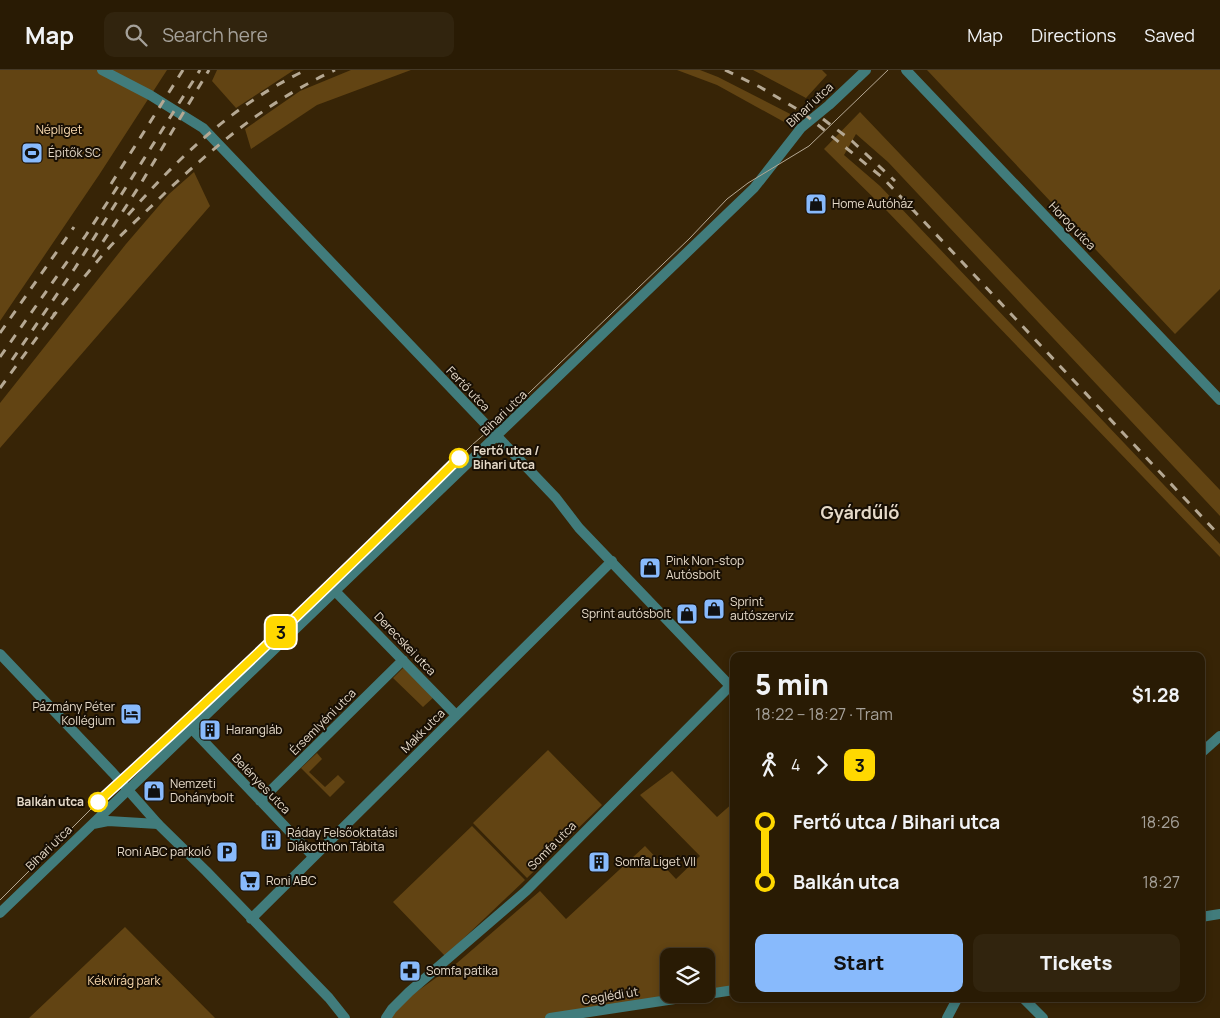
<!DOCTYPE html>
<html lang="en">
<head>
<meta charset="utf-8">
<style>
  :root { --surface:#291b04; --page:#31240e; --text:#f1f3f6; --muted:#a5a19a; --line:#453926; --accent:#88bafc }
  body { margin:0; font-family:Manrope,sans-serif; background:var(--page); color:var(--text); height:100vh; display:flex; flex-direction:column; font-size:19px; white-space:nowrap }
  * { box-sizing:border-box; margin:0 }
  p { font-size:16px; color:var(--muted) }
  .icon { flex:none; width:28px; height:28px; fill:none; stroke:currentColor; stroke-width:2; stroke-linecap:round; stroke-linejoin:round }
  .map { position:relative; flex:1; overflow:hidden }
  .details { position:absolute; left:730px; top:582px; width:475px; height:350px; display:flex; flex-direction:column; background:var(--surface); border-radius:10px; box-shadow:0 2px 8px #0003,0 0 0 1px var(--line) }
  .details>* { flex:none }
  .badge { padding:0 10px; border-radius:8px; font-size:18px; line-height:32px }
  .controls { position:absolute; left:660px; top:878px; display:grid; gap:10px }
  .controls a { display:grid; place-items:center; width:55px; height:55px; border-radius:10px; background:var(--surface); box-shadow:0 2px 8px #0003,0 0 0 1px var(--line); font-size:25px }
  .map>.badge { position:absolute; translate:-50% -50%; box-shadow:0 0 0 2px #fff }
  .legs { display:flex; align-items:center; gap:8px; height:55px; padding:0 25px; font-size:16px }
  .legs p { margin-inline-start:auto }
  .overview { display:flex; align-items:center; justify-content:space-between; height:85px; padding:0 25px }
  h1 { font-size:28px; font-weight:800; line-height:38px }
  .button { display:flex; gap:10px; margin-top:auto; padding:10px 25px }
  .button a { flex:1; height:58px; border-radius:10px; background:var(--accent); color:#111; font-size:20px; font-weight:800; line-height:58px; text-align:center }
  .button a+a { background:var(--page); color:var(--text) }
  ul { padding:0 25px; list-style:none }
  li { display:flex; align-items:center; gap:18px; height:60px; font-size:19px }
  li i { display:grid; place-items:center; width:8px; height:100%; margin:0 6px; background:currentColor }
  li i::after { content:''; width:12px; height:12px; margin:-6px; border:4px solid; border-radius:50%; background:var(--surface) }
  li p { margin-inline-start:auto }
  li:first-child i { background:linear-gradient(#0000 50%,currentColor 0) }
  li:last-child i { background:linear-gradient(currentColor 50%,#0000 0) }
  header { display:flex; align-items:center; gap:30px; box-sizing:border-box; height:70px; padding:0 25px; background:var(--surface); border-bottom:1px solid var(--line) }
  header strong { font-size:24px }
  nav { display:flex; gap:28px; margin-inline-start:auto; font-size:18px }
  .search { width:350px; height:45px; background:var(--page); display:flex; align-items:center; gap:12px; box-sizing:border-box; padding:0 18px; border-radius:10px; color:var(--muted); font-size:19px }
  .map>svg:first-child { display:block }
</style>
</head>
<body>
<header>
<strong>Map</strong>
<div class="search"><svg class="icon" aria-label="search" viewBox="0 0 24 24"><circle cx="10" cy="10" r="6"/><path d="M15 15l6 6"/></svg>Search here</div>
<nav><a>Map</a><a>Directions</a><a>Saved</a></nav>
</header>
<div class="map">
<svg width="1220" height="948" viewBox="0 0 1220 948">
  <rect width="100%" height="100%" fill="#372406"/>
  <path fill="#624413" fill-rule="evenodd" d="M0,0H167L99,105L0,251Z
    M217,0H294L236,38L212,11Z
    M351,0H411L317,35L251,79L245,59L300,21Z
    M677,0H700L718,7L800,49L795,58L717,15Z
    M753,0H822L827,5L806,28Z
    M927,0H1220V219L1175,264Z
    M860,42L1220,420V446L888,92L856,64L844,85L880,116L1220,474V487L887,141L824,79Z
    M194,102L210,136L0,378V333L126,174L169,124Z
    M405,596L435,626L423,637L393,608Z
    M548,680L602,735L527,808L473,753Z
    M317,683L322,689L309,702L325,717L338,705L345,712L330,727L301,698Z
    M672,701L717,747L734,732V920L558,948H386L392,939L457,893L540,821L566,849L645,776L676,809L700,786L640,725ZM669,886H706V924H669Z
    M472,756L525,810L445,886L393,832Z
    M125,857L215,948H29Z"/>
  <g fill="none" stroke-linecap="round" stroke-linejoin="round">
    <path stroke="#417c7c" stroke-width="10" d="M906,0L1220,330
      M335,521L456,645
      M0,584L113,703L158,754L206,801L329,928L345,948
      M192,659L313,786
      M1201,683L1220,666
      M260,731L403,590
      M1201,847L1220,844
      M251,849L612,491
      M386,948L392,939L409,922L526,821L730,616
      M550,948L734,920
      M947,948L957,929"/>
    <path stroke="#417c7c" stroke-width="10" d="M102,0L150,25L203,58L556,428L579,458L734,620
      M93,754L108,751L158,754
      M0,843L754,118L801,58L829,35L866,0
      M1024,929L1043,948"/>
    <path stroke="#b5a893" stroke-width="1" d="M0,830L120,710L197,642L380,467L472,375L504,347L690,168L727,129L748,113L809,76L888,0"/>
    <path stroke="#b5a893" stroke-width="3" stroke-dasharray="9 9" stroke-linecap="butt" d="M725,0L760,17L802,42L883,108L1220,466
      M823,49L852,71L895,111
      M111,114L183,0
      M128,145C181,85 233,35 306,0
      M93,187L140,115L209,0
      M51,249C69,226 87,203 106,181C125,160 146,142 166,122C218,73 270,30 335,0
      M0,263L74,157
      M0,287L86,165L122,110
      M12,290L75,198L200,0
      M0,318L55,243"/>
  </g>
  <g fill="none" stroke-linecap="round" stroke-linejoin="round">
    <g stroke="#fff" stroke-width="11">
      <path id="line-1" d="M98,732C221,620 341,505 459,388"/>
    </g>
    <use href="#line-1" stroke="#ffd800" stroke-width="8"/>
  </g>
  <defs>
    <g id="stadium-square" transform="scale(1.125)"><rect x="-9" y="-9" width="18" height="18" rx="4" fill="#88bafc" stroke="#180f04"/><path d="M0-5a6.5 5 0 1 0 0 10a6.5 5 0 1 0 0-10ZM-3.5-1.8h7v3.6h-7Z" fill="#111"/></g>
    <g id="shop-square" transform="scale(1.125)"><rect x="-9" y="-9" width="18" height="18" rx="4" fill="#88bafc" stroke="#180f04"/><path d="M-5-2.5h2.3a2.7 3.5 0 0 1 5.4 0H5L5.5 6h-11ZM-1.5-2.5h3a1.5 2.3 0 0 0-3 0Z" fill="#111"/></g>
    <g id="hotel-square" transform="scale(1.125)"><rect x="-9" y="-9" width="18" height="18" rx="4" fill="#88bafc" stroke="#180f04"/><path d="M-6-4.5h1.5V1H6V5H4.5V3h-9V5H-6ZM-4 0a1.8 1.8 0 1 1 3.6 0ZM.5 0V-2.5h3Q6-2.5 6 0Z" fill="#111"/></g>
    <g id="building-square" transform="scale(1.125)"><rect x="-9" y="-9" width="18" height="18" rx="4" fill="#88bafc" stroke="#180f04"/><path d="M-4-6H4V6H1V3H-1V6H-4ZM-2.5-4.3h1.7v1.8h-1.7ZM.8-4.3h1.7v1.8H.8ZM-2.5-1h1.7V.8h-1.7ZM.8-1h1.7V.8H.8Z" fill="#111"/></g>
    <g id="parking-square" transform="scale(1.125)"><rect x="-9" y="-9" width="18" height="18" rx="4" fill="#88bafc" stroke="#180f04"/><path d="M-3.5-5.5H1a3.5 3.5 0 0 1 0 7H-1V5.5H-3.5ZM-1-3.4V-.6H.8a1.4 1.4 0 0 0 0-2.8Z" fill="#111"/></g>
    <g id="supermarket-square" transform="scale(1.125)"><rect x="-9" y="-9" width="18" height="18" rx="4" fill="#88bafc" stroke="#180f04"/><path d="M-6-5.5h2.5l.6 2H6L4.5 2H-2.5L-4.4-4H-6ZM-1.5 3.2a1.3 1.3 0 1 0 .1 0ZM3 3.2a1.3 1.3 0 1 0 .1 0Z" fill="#111"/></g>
    <g id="pharmacy-square" transform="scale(1.125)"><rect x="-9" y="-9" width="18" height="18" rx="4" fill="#88bafc" stroke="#180f04"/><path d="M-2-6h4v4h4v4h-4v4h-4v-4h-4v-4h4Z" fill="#111"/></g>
  </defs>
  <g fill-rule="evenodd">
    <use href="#stadium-square" x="32" y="83"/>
    <use href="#shop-square" x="816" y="134"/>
    <use href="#shop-square" x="650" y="498"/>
    <use href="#shop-square" x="714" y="539"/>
    <use href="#shop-square" x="687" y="544"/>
    <use href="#hotel-square" x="131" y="644"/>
    <use href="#building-square" x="210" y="660"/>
    <use href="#shop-square" x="154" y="721"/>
    <use href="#building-square" x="271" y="770"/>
    <use href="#parking-square" x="227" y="782"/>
    <use href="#building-square" x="599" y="792"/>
    <use href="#supermarket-square" x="250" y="811"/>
    <use href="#pharmacy-square" x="410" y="901"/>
  </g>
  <g fill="#fff" stroke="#ffd800" stroke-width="2.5">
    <circle cx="459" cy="388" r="9"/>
    <circle cx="98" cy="732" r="9"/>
  </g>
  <g text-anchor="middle" stroke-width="4" stroke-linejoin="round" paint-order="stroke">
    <g font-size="12" fill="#e6dac9" stroke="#180f04">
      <text transform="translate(810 35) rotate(-43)" y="4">Bihari utca</text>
      <text transform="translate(1072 156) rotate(46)" y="4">Horog utca</text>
      <text transform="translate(468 319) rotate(46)" y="4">Fertő utca</text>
      <text transform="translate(504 343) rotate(-44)" y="4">Bihari utca</text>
      <text transform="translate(405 574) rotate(46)" y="4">Derecskei utca</text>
      <text transform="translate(323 652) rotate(-45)" y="4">Érsemlyéni utca</text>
      <text transform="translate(423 661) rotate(-45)" y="4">Makk utca</text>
      <text transform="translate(261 714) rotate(46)" y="4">Belényes utca</text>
      <text transform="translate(552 776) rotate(-45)" y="4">Somfa utca</text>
      <text transform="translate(49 778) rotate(-44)" y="4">Bihari utca</text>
      <text transform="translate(610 926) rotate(-9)" y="4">Ceglédi út</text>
    </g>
    <g font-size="12" fill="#fcdcb0" stroke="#180f04">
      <text x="59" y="64">Népliget</text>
      <text x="124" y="915">Kékvirág park</text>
    </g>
    <g font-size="12" fill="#e6dac9" stroke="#180f04" text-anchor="start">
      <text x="48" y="87">Építők SC</text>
      <text x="832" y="138">Home Autóház</text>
      <text x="666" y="495">Pink Non-stop<tspan x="666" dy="14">Autósbolt</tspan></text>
      <text x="730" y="536">Sprint<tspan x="730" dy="14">autószerviz</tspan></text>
      <text x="671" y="548" text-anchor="end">Sprint autósbolt</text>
      <text x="115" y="641" text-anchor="end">Pázmány Péter<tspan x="115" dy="14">Kollégium</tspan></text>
      <text x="226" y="664">Harangláb</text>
      <text x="170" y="718">Nemzeti<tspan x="170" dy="14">Dohánybolt</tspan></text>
      <text x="287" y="767">Ráday Felsőoktatási<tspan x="287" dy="14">Diákotthon Tábita</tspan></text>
      <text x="211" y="786" text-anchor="end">Roni ABC parkoló</text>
      <text x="615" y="796">Somfa Liget VII</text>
      <text x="266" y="815">Roni ABC</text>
      <text x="426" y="905">Somfa patika</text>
    </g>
    <g font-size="12" font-weight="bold" fill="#e6dac9" stroke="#180f04" text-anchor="start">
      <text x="473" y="385">Fertő utca /<tspan x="473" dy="14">Bihari utca</tspan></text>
      <text x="84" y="736" text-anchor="end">Balkán utca</text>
    </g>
    <g font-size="18" font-weight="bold" fill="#e6dac9" stroke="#180f04">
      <text x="860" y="449">Gyárdűlő</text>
    </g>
  </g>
</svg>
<div class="controls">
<a><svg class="icon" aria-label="layers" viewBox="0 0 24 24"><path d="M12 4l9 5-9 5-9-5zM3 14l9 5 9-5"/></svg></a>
</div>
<b class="badge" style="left:281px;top:562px;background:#ffd800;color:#111">3</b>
<section class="details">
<div class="overview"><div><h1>5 min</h1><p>18:22 – 18:27 · Tram</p></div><b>$1.28</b></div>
<div class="legs"><svg class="icon" aria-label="walk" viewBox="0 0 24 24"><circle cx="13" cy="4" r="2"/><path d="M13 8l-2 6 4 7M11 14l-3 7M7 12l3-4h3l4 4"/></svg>4<svg class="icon" aria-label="forward" viewBox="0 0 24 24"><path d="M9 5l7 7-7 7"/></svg><b class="badge" style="background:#ffd800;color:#111">3</b></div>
<ul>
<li><i style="color:#ffd800"></i><b>Fertő utca / Bihari utca</b><p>18:26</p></li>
<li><i style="color:#ffd800"></i><b>Balkán utca</b><p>18:27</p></li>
</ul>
<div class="button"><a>Start</a><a>Tickets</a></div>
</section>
</div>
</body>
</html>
